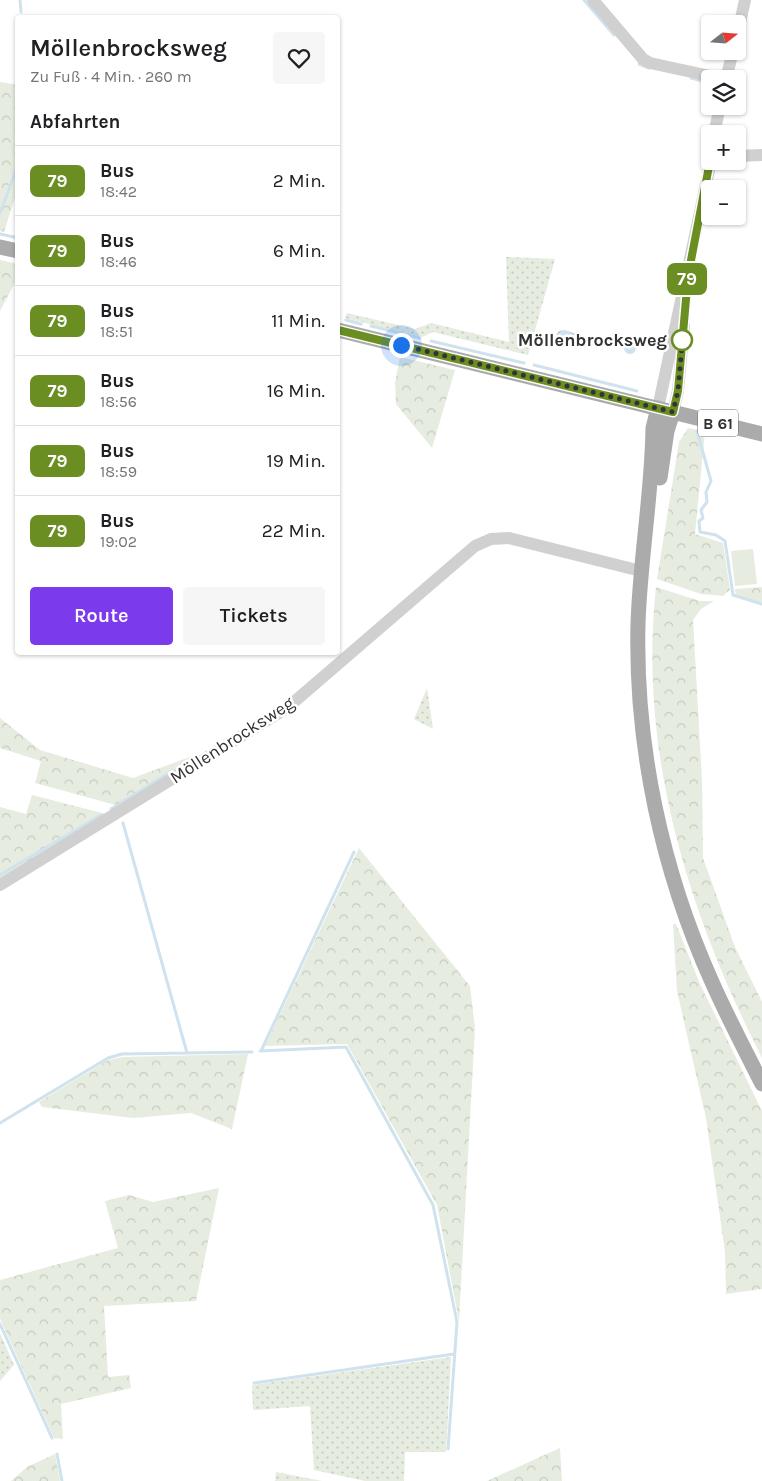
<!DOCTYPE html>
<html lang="de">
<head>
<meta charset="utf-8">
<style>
  :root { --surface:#fff; --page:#f6f6f6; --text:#202124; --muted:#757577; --line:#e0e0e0; --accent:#7c3aed }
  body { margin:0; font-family:Karla,sans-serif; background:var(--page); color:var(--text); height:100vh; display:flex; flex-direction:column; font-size:19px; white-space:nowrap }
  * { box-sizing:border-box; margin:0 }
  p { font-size:16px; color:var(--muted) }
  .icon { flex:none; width:28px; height:28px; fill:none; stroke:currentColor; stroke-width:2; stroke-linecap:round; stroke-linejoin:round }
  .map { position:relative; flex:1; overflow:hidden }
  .side { position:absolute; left:15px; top:15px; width:325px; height:640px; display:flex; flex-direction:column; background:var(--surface); border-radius:5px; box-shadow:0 1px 4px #0004 }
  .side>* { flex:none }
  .badge { padding:0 10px; border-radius:8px; font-size:18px; line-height:32px }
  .needle { width:32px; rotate:73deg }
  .controls { position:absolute; left:701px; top:15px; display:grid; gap:10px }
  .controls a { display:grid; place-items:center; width:45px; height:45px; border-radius:5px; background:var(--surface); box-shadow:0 1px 4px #0004; font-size:25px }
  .you { position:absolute; width:25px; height:25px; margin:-12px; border:4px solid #fff; border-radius:50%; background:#1a73e8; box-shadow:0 0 0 8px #1a73e833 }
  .map>.badge { position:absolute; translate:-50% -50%; box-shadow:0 0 0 2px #fff }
  h2 { padding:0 15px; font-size:19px; line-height:45px }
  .round { display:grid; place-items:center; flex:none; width:52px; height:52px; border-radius:5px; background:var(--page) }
  .summary { display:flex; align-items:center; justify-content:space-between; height:85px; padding:0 15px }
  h1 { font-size:24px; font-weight:600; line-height:38px }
  .action { display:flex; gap:10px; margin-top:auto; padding:10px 15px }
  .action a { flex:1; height:58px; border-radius:5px; background:var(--accent); color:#fff; font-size:20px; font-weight:600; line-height:58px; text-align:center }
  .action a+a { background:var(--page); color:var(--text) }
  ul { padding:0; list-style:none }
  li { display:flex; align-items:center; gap:15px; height:70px; padding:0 15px; border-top:1px solid var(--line) }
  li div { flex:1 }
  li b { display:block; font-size:19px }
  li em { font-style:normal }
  li .badge { min-width:55px; font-weight:700; text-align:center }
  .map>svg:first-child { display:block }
</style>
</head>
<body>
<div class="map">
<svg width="762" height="1481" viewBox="0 0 762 1481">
  <defs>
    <pattern id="grass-dots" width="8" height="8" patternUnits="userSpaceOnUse" patternTransform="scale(1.25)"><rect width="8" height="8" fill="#e6ecdf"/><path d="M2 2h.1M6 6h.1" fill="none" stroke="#c6cbc0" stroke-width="1.8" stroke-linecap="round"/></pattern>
    <pattern id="forest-crowns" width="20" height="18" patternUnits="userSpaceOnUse" patternTransform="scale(1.25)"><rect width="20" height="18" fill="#e6ecdf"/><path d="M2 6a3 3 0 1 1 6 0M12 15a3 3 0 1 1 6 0" fill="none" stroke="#c6cbc0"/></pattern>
    <pattern id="water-waves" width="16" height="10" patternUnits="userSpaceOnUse" patternTransform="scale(1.25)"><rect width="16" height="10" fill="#cfe2ee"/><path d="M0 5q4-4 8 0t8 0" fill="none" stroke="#b2c2cd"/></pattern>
  </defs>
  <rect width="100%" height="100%" fill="#fff"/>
  <path fill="url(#grass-dots)" d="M506,257L555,259L528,355L433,332L422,337L345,318L347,313L415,329L431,323L509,342Z
    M427,688L433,729L414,719Z
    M0,1333L14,1365L0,1381Z
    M451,1357L446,1452H405L404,1481H365L314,1470L310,1406L253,1410L252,1385Z
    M276,1472L322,1481H275Z"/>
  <path fill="url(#forest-crowns)" d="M0,82L18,85L17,191L4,232L0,231Z
    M0,260L18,264L17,279L0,311Z
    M400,357L455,370L432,448L396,404L395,383Z
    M688,428L705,431L695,534L723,543L730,590L723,596L701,594L657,579L679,442Z
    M656,587L700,601H714L701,609L693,620L702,780L703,858L735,947L762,1002V1058C688,912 638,752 656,587Z
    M762,587V603L736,595L735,589Z
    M0,718L40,750L133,778L195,755L199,761L123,807L35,783L41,761L0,748Z
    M32,795L110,815L0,879V807L26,814Z
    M359,848L470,986L475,1028L459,1321L437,1205L347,1044L265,1046Z
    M673,924H676L700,984L762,1111V1289L726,1294L725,1252L706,1118L677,991Z
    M248,1054L232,1129L191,1113L133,1118L42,1107L39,1102L108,1060L123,1057Z
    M219,1188L196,1301L104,1306L108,1377L129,1375L131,1388L61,1404L63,1439L54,1438L0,1319V1280L118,1248L105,1201L129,1195L153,1202Z
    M560,1448L562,1481H487Z
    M55,1454L60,1481H11L27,1467Z"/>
  <path fill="#e6ecdf" d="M753,549L757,584L735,586L731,551Z"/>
  <path fill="url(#water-waves)" d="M565,330L576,334L577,340L574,348L556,344V335L559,331Z
    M624 348a6 6 0 1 1 12 0a6 6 0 1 1-12 0Z"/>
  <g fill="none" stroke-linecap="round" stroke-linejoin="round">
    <path stroke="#cfe2ee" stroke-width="3" d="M20,0L21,12
      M584,0L614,35
      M639,64L649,68
      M691,78L710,83
      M0,213L18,165
      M0,234L18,238
      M346,320L361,324
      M371,326L420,338
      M431,341L524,363
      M534,365L637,391
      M697,431L711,481L706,492L707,502L701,510L703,518L699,521L700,532L716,535L725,541L733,595L762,604
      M111,809L172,771
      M123,823L187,1053
      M0,875L101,815
      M260,1051L346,1047L433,1205L457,1322L448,1449
      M261,1051L354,852
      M0,1123L108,1058L122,1054L252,1052
      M0,1324L52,1438
      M254,1383L454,1354
      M57,1454L62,1481"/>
    <path stroke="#d0d0d0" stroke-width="12" d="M593,0L643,59L650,63L724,79
      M738,32L745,0
      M726,79L733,51
      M714,134L720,106
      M738,156L762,155
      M658,408L711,161
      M673,412L678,391L684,325
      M0,885L287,708L475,546L491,539L509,538L641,571"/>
    <path stroke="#ababab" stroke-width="15" d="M0,247L18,251
      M338,330L762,434
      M658,408L653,428C652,494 640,559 638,624C635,746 662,871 712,982C727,1016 745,1050 762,1084
      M660,478L667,431L673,412"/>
  </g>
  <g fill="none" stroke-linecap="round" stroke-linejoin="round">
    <g stroke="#fff" stroke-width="11">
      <path id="line" d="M338,330L673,412L678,391L688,276L710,161"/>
    </g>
    <use href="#line" stroke="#6b8e23" stroke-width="8"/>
    <path stroke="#333" stroke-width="5" stroke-dasharray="0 9" d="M401,345L673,412L678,391L683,334L682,340"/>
  </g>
  <circle fill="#fff" stroke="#6b8e23" stroke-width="2.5" cx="682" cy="340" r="10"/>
  <g text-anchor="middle" stroke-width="5" stroke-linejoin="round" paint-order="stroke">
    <rect fill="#fff" stroke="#707070" stroke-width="1" x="698" y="409.5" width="40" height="27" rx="4"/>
    <g font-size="16" font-weight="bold" fill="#333">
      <text x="718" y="429">B 61</text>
    </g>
    <g font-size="18" font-weight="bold" fill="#333" stroke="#fff" text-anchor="end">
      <text x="667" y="346">Möllenbrocksweg</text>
    </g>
    <g font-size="18" fill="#333" stroke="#fff">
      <text transform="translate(232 740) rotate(-33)" y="6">Möllenbrocksweg</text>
    </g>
  </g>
</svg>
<div class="controls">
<a><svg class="needle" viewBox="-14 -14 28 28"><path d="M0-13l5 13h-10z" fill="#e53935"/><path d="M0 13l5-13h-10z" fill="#757577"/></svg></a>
<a><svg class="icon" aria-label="layers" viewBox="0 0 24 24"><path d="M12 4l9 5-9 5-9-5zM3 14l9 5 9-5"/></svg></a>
<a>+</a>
<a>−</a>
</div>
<div class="you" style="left:401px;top:345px"></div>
<b class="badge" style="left:687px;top:279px;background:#6b8e23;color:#fff">79</b>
<section class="side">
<div class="summary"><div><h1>Möllenbrocksweg</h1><p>Zu Fuß · 4 Min. · 260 m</p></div><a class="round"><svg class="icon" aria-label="heart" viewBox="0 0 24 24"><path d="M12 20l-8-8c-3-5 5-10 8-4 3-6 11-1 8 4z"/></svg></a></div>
<h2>Abfahrten</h2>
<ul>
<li><span class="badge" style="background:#6b8e23;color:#fff">79</span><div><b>Bus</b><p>18:42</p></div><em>2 Min.</em></li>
<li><span class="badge" style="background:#6b8e23;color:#fff">79</span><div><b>Bus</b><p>18:46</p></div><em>6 Min.</em></li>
<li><span class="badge" style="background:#6b8e23;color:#fff">79</span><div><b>Bus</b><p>18:51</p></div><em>11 Min.</em></li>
<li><span class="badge" style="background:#6b8e23;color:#fff">79</span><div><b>Bus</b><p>18:56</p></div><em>16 Min.</em></li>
<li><span class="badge" style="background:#6b8e23;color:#fff">79</span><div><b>Bus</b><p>18:59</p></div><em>19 Min.</em></li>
<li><span class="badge" style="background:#6b8e23;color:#fff">79</span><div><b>Bus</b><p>19:02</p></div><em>22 Min.</em></li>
</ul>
<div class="action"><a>Route</a><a>Tickets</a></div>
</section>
</div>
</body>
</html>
